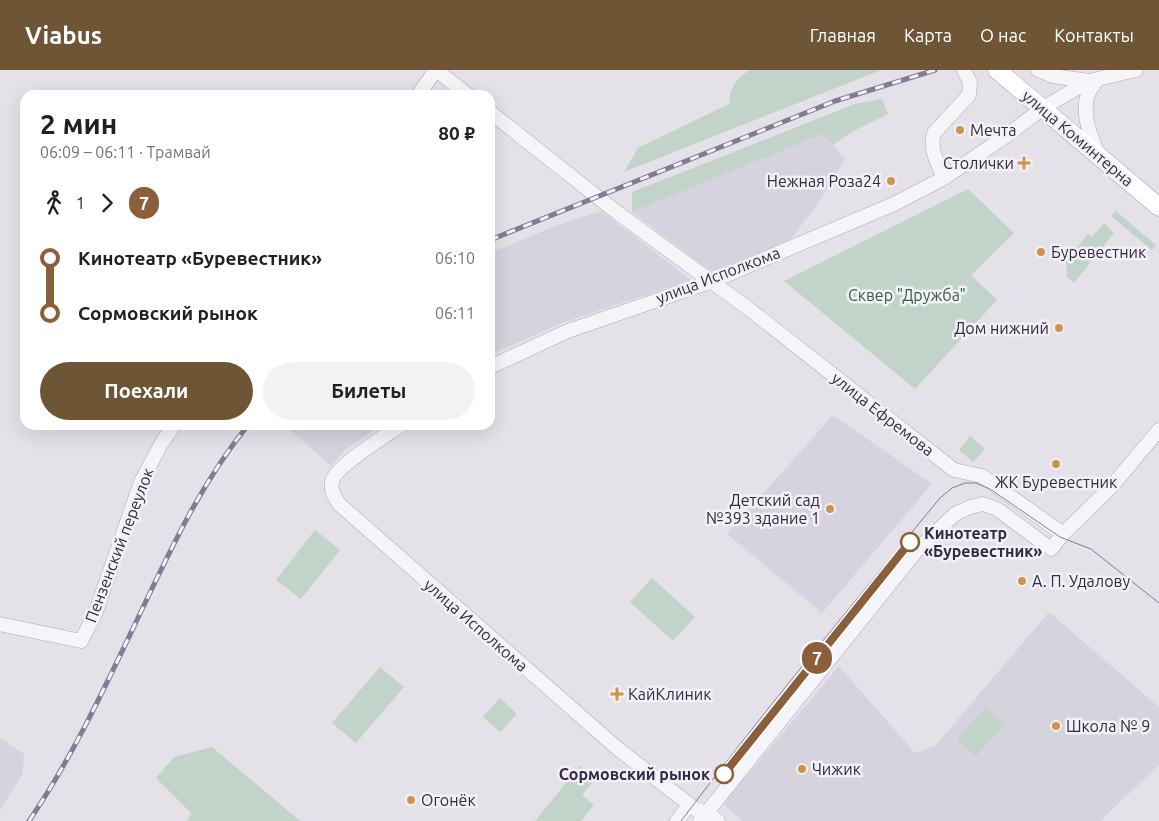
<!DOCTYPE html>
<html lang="ru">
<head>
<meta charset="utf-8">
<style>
  :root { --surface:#fff; --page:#f2f2f2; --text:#202124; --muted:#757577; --accent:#6d5535 }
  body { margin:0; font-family:Ubuntu,sans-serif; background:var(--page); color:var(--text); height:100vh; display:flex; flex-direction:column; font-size:19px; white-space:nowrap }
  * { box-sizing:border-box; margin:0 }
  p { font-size:16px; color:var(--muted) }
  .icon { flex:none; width:28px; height:28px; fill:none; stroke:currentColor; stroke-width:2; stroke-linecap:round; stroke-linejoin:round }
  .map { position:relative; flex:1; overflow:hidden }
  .sheet { position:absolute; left:20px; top:20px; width:475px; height:340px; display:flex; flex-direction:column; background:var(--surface); border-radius:15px; box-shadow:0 5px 20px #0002 }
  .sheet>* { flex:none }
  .badge { padding:0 10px; border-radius:16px; font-size:18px; line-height:32px }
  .map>.badge { position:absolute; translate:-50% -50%; box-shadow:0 0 0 2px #fff }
  .legs { display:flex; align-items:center; gap:8px; height:55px; padding:0 20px; font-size:16px }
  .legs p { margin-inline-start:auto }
  .summary { display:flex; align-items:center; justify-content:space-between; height:85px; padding:0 20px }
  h1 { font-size:28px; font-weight:700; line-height:38px }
  .button { display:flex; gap:10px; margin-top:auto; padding:10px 20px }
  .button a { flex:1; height:58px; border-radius:30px; background:var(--accent); color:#fff; font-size:20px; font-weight:700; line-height:58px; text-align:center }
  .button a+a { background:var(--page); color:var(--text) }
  ul { padding:0 20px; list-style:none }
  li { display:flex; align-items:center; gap:18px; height:55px; font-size:19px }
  li i { display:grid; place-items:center; width:8px; height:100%; margin:0 6px; background:currentColor }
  li i::after { content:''; width:12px; height:12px; margin:-6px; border:4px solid; border-radius:50%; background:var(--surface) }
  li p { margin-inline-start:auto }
  li:first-child i { background:linear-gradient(#0000 50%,currentColor 0) }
  li:last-child i { background:linear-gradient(currentColor 50%,#0000 0) }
  header { display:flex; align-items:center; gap:30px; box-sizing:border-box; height:70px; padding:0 25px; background:var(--accent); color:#fff }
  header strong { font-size:24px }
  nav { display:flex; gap:28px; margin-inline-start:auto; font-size:18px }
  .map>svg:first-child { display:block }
</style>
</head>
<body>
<header>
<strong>Viabus</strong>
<nav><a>Главная</a><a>Карта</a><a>О нас</a><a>Контакты</a></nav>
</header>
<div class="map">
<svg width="1159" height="751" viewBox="0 0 1159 751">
  <rect width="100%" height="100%" fill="#e4e1e9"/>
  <path fill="#d7d3de" d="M822,63L845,89L819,132L790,170L712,202L632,142Z
    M601,141L691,210L562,253L490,285V183L553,157Z
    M833,345L932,414L822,543L727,464Z
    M284,355H381L345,380L331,396Z
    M1049,542L1159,637V695L1100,751H743L723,734L839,596L915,683L936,675Z
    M0,668L24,684L23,703L0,741Z"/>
  <path fill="#c2d3ca" d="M749,0H881L624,102L638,78L729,34C731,16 735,11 749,0Z
    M882,29L888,44L853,61L833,75L822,64L632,142V122L855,34Z
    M968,119L1014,163L971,205L997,230L915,319L784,211Z
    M1116,141L1156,175L1152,180L1111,146Z
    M1104,153L1114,163L1074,213L1067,207L1066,190L1088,164L1092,167Z
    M970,366L985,379L973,392L959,380Z
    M315,460L340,480L301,529L276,510Z
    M652,508L695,547L673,571L630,532Z
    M380,597L404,617L356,673L332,653Z
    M500,628L517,644L500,662L483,647Z
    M986,637L1005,655L976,686L957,669Z
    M212,677L300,751H186L192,744L156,708L174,687Z
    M580,696L596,708L582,725L594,735L581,751H535Z"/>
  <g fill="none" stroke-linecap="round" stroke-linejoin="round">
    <g stroke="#afaab7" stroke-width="15">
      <path id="minor" d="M436,0L468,25
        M1038,0L1053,6L1089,11
        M418,25L436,0
        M490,42L619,144L749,239L954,400L982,406L1063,464
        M1098,85C1091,66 1080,42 1089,22C1091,18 1095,13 1098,9
        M944,108C938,93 929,80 934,63L969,25L970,13L964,0
        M490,297L568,261L710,212L894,134L944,108L1006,66L1043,38L1089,11L1136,0
        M401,355C387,365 334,397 332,412C330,421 335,427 339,434L617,678L695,739L707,743L718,751
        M0,554L81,571L95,544L141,412L161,374L174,355
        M677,751L689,735
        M700,751L917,480L955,444L970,437L983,434L997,439L1051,479L1063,464L1111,417L1159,360"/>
    </g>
    <g stroke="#a7a0b5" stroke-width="19">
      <path id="major" d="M997,0L1159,137"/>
    </g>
    <use href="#minor" stroke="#f5f4f8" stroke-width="14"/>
    <use href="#major" stroke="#fff" stroke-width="18"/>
    <path stroke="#837b93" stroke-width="1" d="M681,751C764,641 852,535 940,428L952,418L965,413H976L990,419L1060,467L1091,479L1159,533"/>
    <g stroke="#837b93" stroke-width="5">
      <path id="rail" d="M490,170L835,31L935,0
        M29,751C76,682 111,604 147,529C177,466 204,410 248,355"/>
    </g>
    <use href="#rail" stroke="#f3f1f7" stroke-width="3" stroke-dasharray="9" stroke-linecap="butt"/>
  </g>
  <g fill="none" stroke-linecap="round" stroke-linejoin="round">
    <g stroke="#fff" stroke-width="11">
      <path id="line-1" d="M724,704L910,472"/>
    </g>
    <use href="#line-1" stroke="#8b5e3c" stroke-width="8"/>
  </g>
  <g fill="#cc9549" stroke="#f3f1f7" stroke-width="2">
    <circle cx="960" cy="60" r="5"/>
    <path d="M1021.5 85.5h5v5h5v5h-5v5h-5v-5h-5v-5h5z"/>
    <circle cx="891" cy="111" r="5"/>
    <circle cx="1041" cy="182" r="5"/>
    <circle cx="1059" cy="258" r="5"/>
    <circle cx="1056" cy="394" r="5"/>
    <circle cx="830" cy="439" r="5"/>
    <circle cx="1022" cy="511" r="5"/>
    <path d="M614.5 616.5h5v5h5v5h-5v5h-5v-5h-5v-5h5z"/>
    <circle cx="1056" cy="656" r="5"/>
    <circle cx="802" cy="699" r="5"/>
    <circle cx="411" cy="730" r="5"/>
  </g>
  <g fill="#fff" stroke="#8b5e3c" stroke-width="2.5">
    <circle cx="910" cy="472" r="9"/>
    <circle cx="724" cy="704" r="9"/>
  </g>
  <g text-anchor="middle" stroke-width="5" stroke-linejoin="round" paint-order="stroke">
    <g font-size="16" fill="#322a41" stroke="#f3f1f7" text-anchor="start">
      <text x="970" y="66">Мечта</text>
      <text x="1014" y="99" text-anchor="end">Столички</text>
      <text x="881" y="117" text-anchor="end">Нежная Роза24</text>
      <text x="1051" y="188">Буревестник</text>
      <text x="1049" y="264" text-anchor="end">Дом нижний</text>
      <text x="1056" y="418" text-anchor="middle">ЖК Буревестник</text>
      <text x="820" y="436" text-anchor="end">Детский сад<tspan x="820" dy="18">№393 здание 1</tspan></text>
      <text x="1032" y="517">А. П. Удалову</text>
      <text x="628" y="630">КайКлиник</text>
      <text x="1066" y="662">Школа № 9</text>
      <text x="812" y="705">Чижик</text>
      <text x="421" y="736">Огонёк</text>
    </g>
    <g font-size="16" fill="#322a41" stroke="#f3f1f7">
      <text transform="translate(1078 68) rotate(40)" y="6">улица Коминтерна</text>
      <text transform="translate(718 205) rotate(-21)" y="6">улица Исполкома</text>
      <text transform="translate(883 344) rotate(38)" y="6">улица Ефремова</text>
      <text transform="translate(119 475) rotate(-69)" y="6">Пензенский переулок</text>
      <text transform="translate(476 555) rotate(41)" y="6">улица Исполкома</text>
    </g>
    <g font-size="16" fill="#375c4b" stroke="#f3f1f7">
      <text x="907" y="231">Сквер "Дружба"</text>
    </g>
    <g font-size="16" font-weight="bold" fill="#322a41" stroke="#f3f1f7" text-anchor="start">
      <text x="924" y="469">Кинотеатр<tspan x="924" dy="18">«Буревестник»</tspan></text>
      <text x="710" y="710" text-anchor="end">Сормовский рынок</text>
    </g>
  </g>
</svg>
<b class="badge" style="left:817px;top:588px;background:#8b5e3c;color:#fff">7</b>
<section class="sheet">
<div class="summary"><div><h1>2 мин</h1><p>06:09 – 06:11 · Трамвай</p></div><b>80 ₽</b></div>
<div class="legs"><svg class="icon" aria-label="walk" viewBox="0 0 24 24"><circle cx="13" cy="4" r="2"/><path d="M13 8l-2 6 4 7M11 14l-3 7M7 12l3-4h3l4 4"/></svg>1<svg class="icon" aria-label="forward" viewBox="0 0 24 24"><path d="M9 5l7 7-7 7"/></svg><b class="badge" style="background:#8b5e3c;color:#fff">7</b></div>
<ul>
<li><i style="color:#8b5e3c"></i><b>Кинотеатр «Буревестник»</b><p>06:10</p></li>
<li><i style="color:#8b5e3c"></i><b>Сормовский рынок</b><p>06:11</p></li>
</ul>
<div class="button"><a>Поехали</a><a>Билеты</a></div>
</section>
</div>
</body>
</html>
